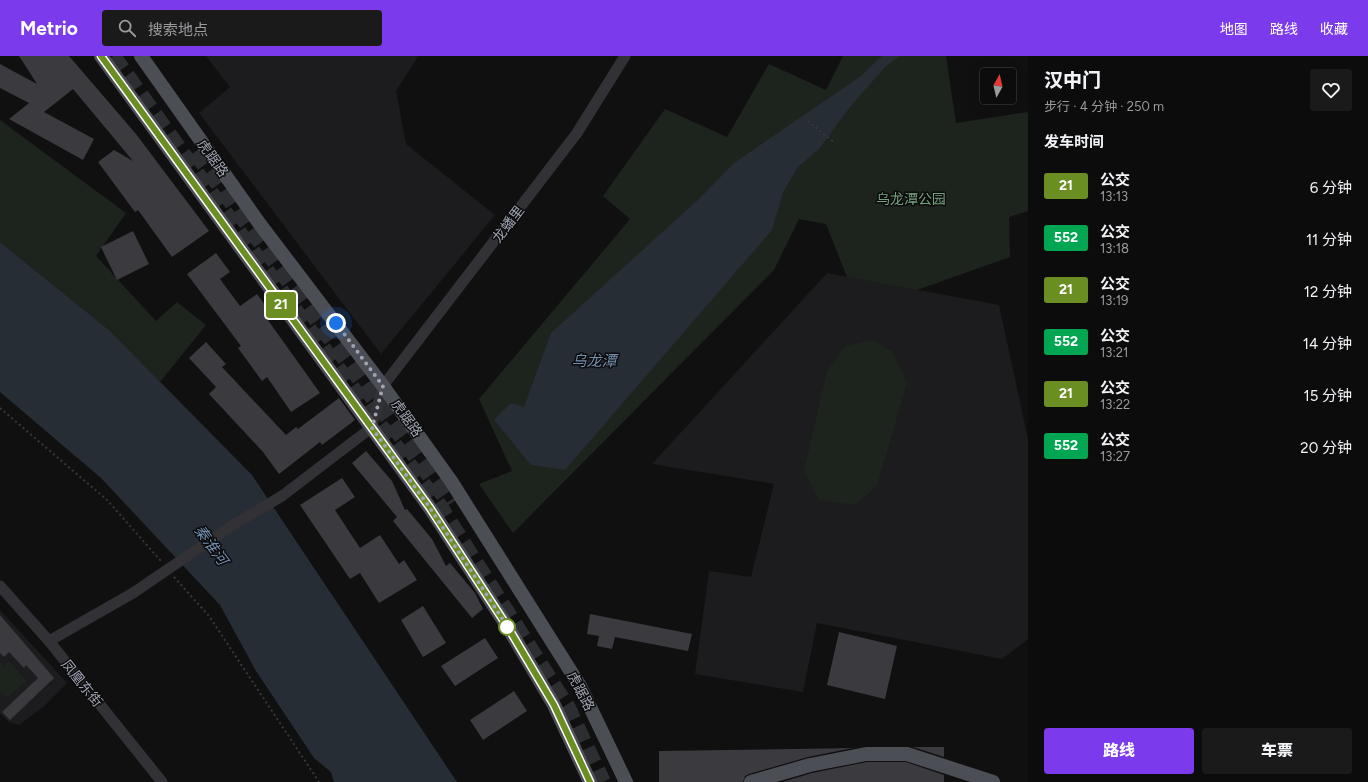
<!DOCTYPE html>
<html lang="zh">
<head>
<meta charset="utf-8">
<style>
  :root { --surface:#0c0c0d; --page:#1a1a1b; --text:#f1f3f6; --muted:#9a9b9d; --line:#2c2c2e; --accent:#7c3aed }
  body { margin:0; font-family:Figtree,"Noto Sans SC",sans-serif; background:var(--page); color:var(--text); height:100vh; display:flex; flex-direction:column; font-size:15px; white-space:nowrap }
  * { box-sizing:border-box; margin:0 }
  p { font-size:13px; color:var(--muted) }
  .icon { flex:none; width:22px; height:22px; fill:none; stroke:currentColor; stroke-width:2; stroke-linecap:round; stroke-linejoin:round }
  .map { position:relative; flex:1; overflow:hidden }
  .details { display:flex; flex-direction:column; background:var(--surface); width:340px }
  .details>* { flex:none }
  .badge { padding:0 8px; border-radius:3px; font-size:14px; line-height:26px }
  .needle { width:26px; rotate:8deg }
  .tools { position:absolute; left:980px; top:12px; display:grid; gap:8px }
  .tools a { display:grid; place-items:center; width:36px; height:36px; border-radius:4px; background:var(--surface); box-shadow:0 4px 16px #0002,0 0 0 1px var(--line); font-size:20px }
  .you { position:absolute; width:20px; height:20px; margin:-10px; border:3px solid #fff; border-radius:50%; background:#1a73e8; box-shadow:0 0 0 6px #1a73e833 }
  .map>.badge { position:absolute; translate:-50% -50%; box-shadow:0 0 0 2px #fff }
  h2 { padding:0 16px; font-size:15px; line-height:36px }
  .round { display:grid; place-items:center; flex:none; width:42px; height:42px; border-radius:4px; background:var(--page) }
  .headline { display:flex; align-items:center; justify-content:space-between; height:68px; padding:0 16px }
  h1 { font-size:19px; font-weight:800; line-height:30px }
  .action { display:flex; gap:8px; margin-top:auto; padding:8px 16px }
  .action a { flex:1; height:46px; border-radius:4px; background:var(--accent); color:#fff; font-size:16px; font-weight:800; line-height:46px; text-align:center }
  .action a+a { background:var(--page); color:var(--text) }
  ul { padding:0; list-style:none }
  li { display:flex; align-items:center; gap:12px; height:52px; padding:0 16px }
  li div { flex:1 }
  li b { display:block; font-size:15px }
  li em { font-style:normal }
  li .badge { min-width:44px; font-weight:700; text-align:center }
  header { display:flex; align-items:center; gap:24px; box-sizing:border-box; height:56px; padding:0 20px; background:var(--accent); color:#fff }
  header strong { font-size:19px }
  nav { display:flex; gap:22px; margin-inline-start:auto; font-size:14px }
  .search { width:280px; height:36px; background:var(--page); display:flex; align-items:center; gap:10px; box-sizing:border-box; padding:0 14px; border-radius:4px; color:var(--muted); font-size:15px }
  main { display:flex; flex:1; min-height:0 }
  .map>svg:first-child { display:block }
</style>
</head>
<body>
<header>
<strong>Metrio</strong>
<div class="search"><svg class="icon" aria-label="search" viewBox="0 0 24 24"><circle cx="10" cy="10" r="6"/><path d="M15 15l6 6"/></svg>搜索地点</div>
<nav><a>地图</a><a>路线</a><a>收藏</a></nav>
</header>
<main>
<div class="map">
<svg width="1028" height="726" viewBox="0 0 1028 726">
  <rect width="100%" height="100%" fill="#101011"/>
  <path fill="#1c1c1e" d="M206,0H418L396,35L406,88L495,159L381,298L199,57L230,31Z
    M827,217L999,249L1028,383V583L1002,603L817,567L803,636L695,618L709,515L751,521L774,428L652,408Z
    M0,554L67,627L42,652L19,669L9,666L0,658Z"/>
  <path fill="#1c241d" d="M843,0H946L956,67L1028,56V155L1009,161L1010,201L917,234L847,221L826,168L799,163L774,214L513,477L479,428L512,415L479,343L630,163L603,140L665,53L727,81L769,8L826,34Z
    M0,64L126,157L96,200L156,265L177,246L206,269L160,326L109,274L0,186Z
    M872,284L893,296L907,327L877,430L855,449L819,444L804,414L827,315L845,290Z
    M9,605L26,625L7,642L0,635V606L4,610Z"/>
  <path fill="#262d35" d="M882,0H900L886,10L850,51L819,93L798,111L783,136L772,174L565,414L531,409L494,364L511,347L524,351L551,277L700,142L734,107L861,20Z
    M0,186L109,274L252,419L457,726H334L331,716L314,702L256,615L220,549L101,422L0,336Z"/>
  <path fill="#3a3a3f" d="M19,0H69L136,78L209,175L172,201L138,154L135,156L98,106L114,94L133,105L73,33L44,56L94,83L83,104L9,63L29,47L0,32V8L37,28Z
    M133,175L149,208L117,224L101,191Z
    M216,197L230,216L220,223L240,250L257,238L270,256L265,260L320,337L291,356L267,321L262,325L238,292L241,290L187,218Z
    M206,286L226,308L222,311L286,379L296,371L298,373L339,342L355,364L322,389L320,386L279,418L263,396L209,338L216,331L189,302Z
    M366,395L392,425L405,454L407,453L432,483L446,510L450,507L475,537L483,553L472,562L393,465L397,461L352,407Z
    M342,422L355,441L335,454L360,492L380,479L399,508L404,504L417,524L379,547L360,517L350,523L300,449Z
    M423,550L446,587L423,601L401,564Z
    M590,558L692,578L688,595L615,581L612,593L597,590L599,580L587,578Z
    M0,559L54,622L10,664L2,656L38,622L26,609L24,612L9,596L4,601L0,597Z
    M839,576L897,590L885,643L827,629Z
    M485,582L498,602L455,630L441,610Z
    M514,635L527,655L483,684L470,664Z
    M913,691H944V701Z
    M853,692L808,701L749,718L745,720L743,726H659V695Z
    M867,706H906L944,719V726H782L812,717Z"/>
  <g fill="none" stroke-linecap="round" stroke-linejoin="round">
    <path stroke="#2d2e31" stroke-width="16" stroke-dasharray="16 8" stroke-linecap="butt" d="M113,0L294,253L439,449L568,652L603,726
      M195,96L450,448"/>
    <path stroke="#36383d" stroke-width="2" stroke-dasharray="2 3" stroke-linecap="butt" d="M808,65L835,87
      M0,352L107,444L161,505
      M174,521L209,560L319,726"/>
    <path stroke="#313136" stroke-width="11" d="M282,440L371,372L383,330L577,77L625,0
      M0,530L49,585L162,726
      M49,585L133,537"/>
    <path stroke="#4c4e56" stroke-width="14" d="M101,0L430,452L509,573L554,649L590,726
      M141,0L259,167L383,330L451,425L580,630L626,726
      M751,726L810,709L866,698H907L993,726"/>
    <path stroke="#313136" stroke-width="11" d="M133,537L233,469L282,440"/>
  </g>
  <g fill="none" stroke-linecap="round" stroke-linejoin="round">
    <g stroke="#fff" stroke-width="9">
      <path id="line" d="M101,0L430,452L509,573L554,649L590,726"/>
    </g>
    <use href="#line" stroke="#6b8e23" stroke-width="6"/>
    <path stroke="#a0a4b3" stroke-width="4" stroke-dasharray="0 7.2" d="M336,267L383,330L372,372L430,452L509,573L507,571"/>
  </g>
  <circle fill="#fff" stroke="#6b8e23" stroke-width="2" cx="507" cy="571" r="8"/>
  <g text-anchor="middle" stroke-width="3" stroke-linejoin="round" paint-order="stroke">
    <g font-size="14" fill="#a0a4b3" stroke="#0b0b0c">
      <text transform="translate(213 102) rotate(55)" y="5">虎踞路</text>
      <text transform="translate(508 168) rotate(-53)" y="5">龙蟠里</text>
      <text transform="translate(407 362) rotate(55)" y="5">虎踞路</text>
      <text transform="translate(82 627) rotate(51)" y="5">凤凰东街</text>
      <text transform="translate(581 635) rotate(62)" y="5">虎踞路</text>
    </g>
    <g font-size="14" fill="#75a07c" stroke="#0b0b0c">
      <text x="911" y="148">乌龙潭公园</text>
    </g>
    <g font-size="15" font-style="italic" fill="#748fb1" stroke="#0b0b0c">
      <text x="594" y="310">乌龙潭</text>
      <text transform="translate(211 489) rotate(54)" y="5">秦淮河</text>
    </g>
  </g>
</svg>
<div class="tools">
<a><svg class="needle" viewBox="-14 -14 28 28"><path d="M0-13l5 13h-10z" fill="#e53935"/><path d="M0 13l5-13h-10z" fill="#9a9b9d"/></svg></a>
</div>
<div class="you" style="left:336px;top:267px"></div>
<b class="badge" style="left:281px;top:249px;background:#6b8e23;color:#fff">21</b>
</div>
<section class="details">
<div class="headline"><div><h1>汉中门</h1><p>步行 · 4 分钟 · 250 m</p></div><a class="round"><svg class="icon" aria-label="heart" viewBox="0 0 24 24"><path d="M12 20l-8-8c-3-5 5-10 8-4 3-6 11-1 8 4z"/></svg></a></div>
<h2>发车时间</h2>
<ul>
<li><span class="badge" style="background:#6b8e23;color:#fff">21</span><div><b>公交</b><p>13:13</p></div><em>6 分钟</em></li>
<li><span class="badge" style="background:#00a651;color:#fff">552</span><div><b>公交</b><p>13:18</p></div><em>11 分钟</em></li>
<li><span class="badge" style="background:#6b8e23;color:#fff">21</span><div><b>公交</b><p>13:19</p></div><em>12 分钟</em></li>
<li><span class="badge" style="background:#00a651;color:#fff">552</span><div><b>公交</b><p>13:21</p></div><em>14 分钟</em></li>
<li><span class="badge" style="background:#6b8e23;color:#fff">21</span><div><b>公交</b><p>13:22</p></div><em>15 分钟</em></li>
<li><span class="badge" style="background:#00a651;color:#fff">552</span><div><b>公交</b><p>13:27</p></div><em>20 分钟</em></li>
</ul>
<div class="action"><a>路线</a><a>车票</a></div>
</section>
</main>
</body>
</html>
